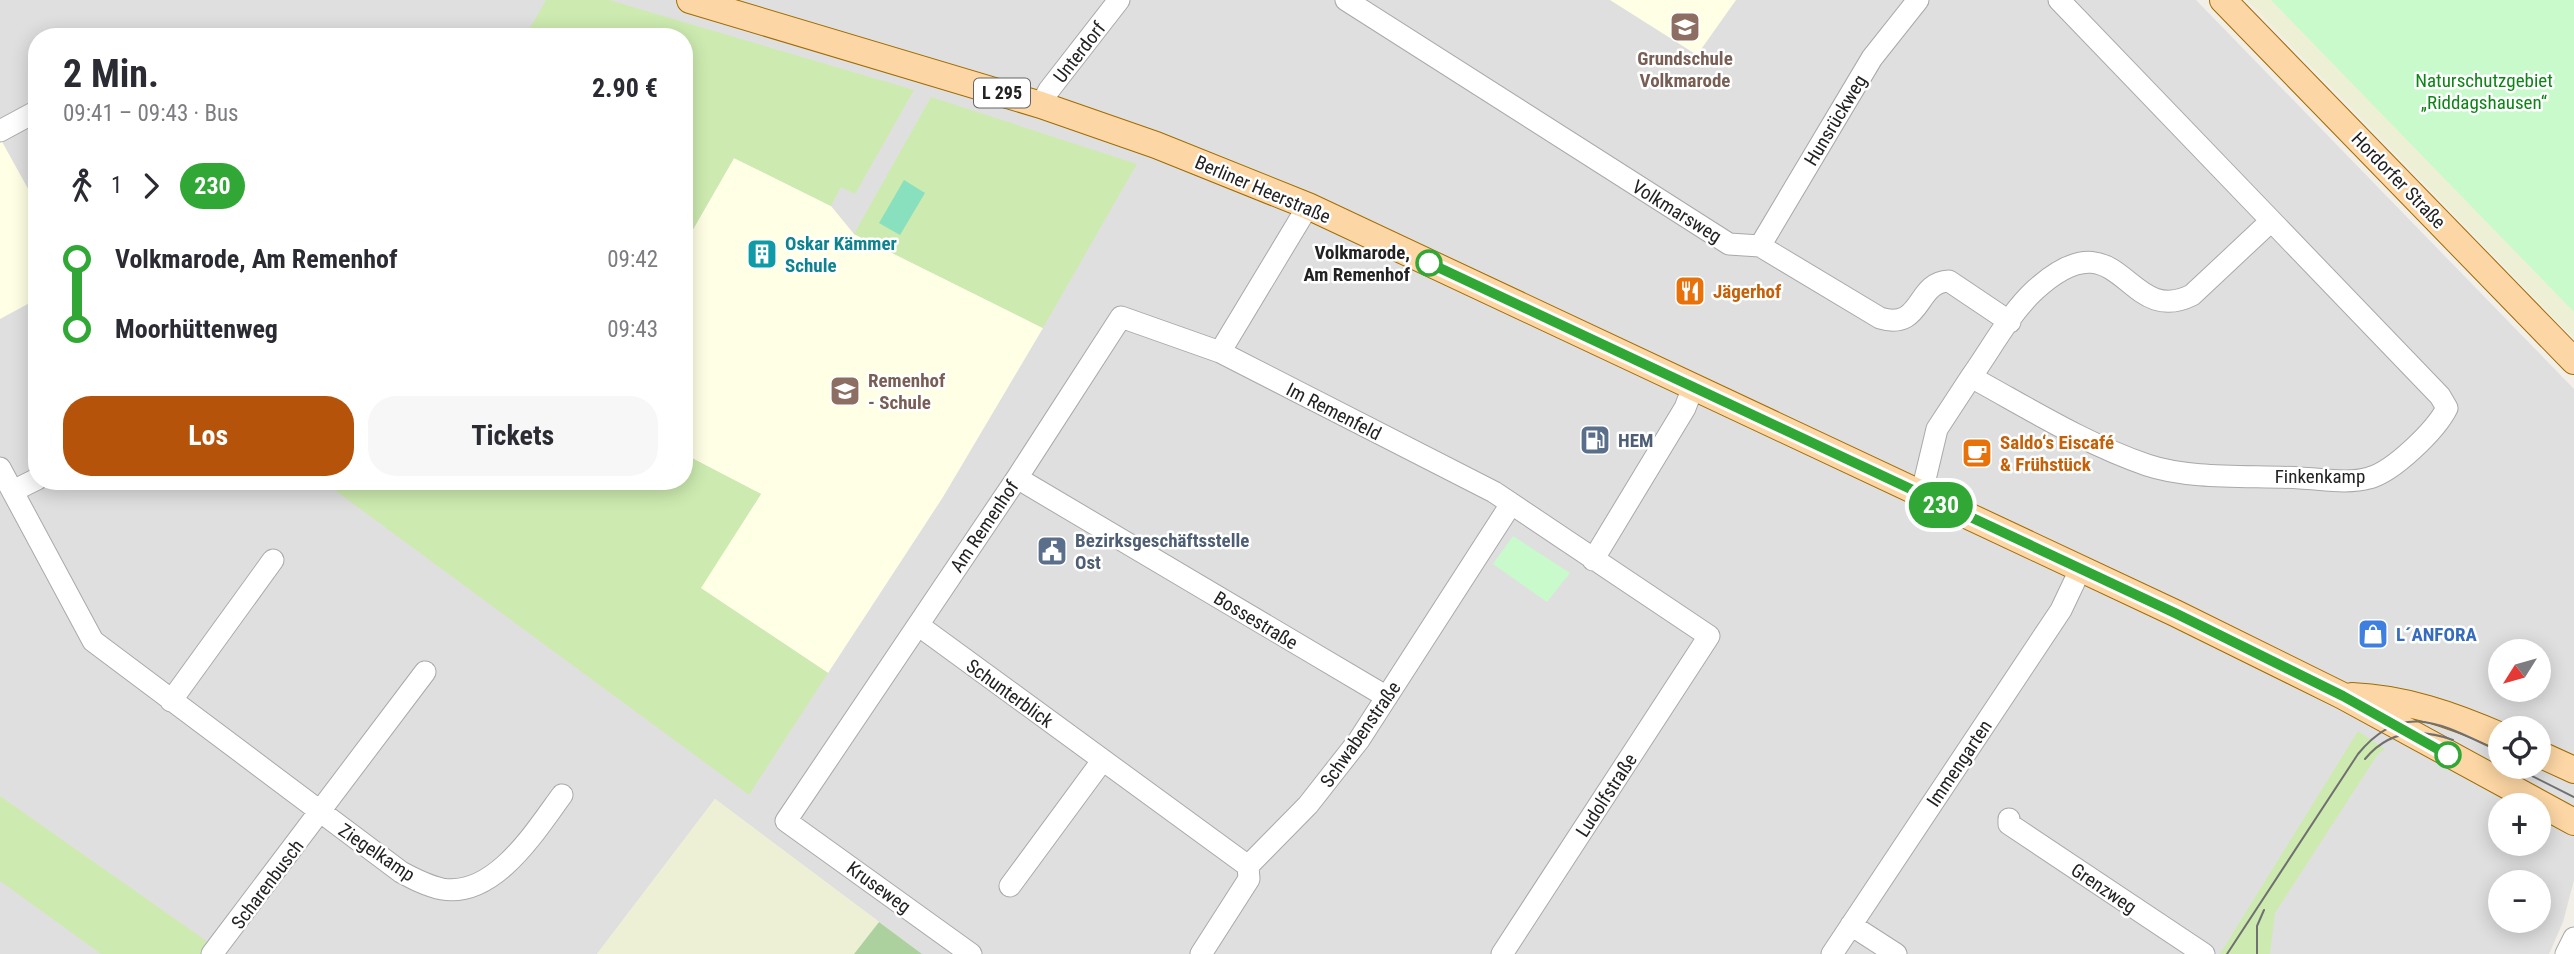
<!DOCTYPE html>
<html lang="de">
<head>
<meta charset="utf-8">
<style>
  :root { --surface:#fff; --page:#f7f7f7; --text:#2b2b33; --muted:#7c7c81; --accent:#b45309 }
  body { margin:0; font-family:"Roboto Condensed",sans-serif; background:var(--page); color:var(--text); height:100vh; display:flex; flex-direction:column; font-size:26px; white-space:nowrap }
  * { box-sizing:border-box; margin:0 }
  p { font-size:23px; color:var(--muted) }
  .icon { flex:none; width:38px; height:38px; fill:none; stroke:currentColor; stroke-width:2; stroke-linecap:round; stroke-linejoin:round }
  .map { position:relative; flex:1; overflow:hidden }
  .details { position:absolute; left:28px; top:28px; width:665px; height:462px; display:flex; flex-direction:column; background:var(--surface); border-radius:28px; box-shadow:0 4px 18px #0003 }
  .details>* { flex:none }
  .badge { padding:0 14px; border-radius:23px; font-size:24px; line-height:46px }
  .needle { width:46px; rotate:233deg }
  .tools { position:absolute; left:2488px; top:639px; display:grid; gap:14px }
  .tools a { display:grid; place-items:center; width:63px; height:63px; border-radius:50%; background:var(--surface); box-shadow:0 4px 18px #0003; font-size:35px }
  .map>.badge { position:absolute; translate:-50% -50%; box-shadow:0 0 0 4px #fff }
  .legs { display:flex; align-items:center; gap:10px; height:77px; padding:0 35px; font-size:23px }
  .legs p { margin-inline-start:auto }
  .overview { display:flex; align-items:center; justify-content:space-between; height:119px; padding:0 35px }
  h1 { font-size:38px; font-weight:700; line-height:52px }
  .button { display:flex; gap:14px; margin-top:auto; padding:14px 35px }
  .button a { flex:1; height:80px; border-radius:28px; background:var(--accent); color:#fff; font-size:28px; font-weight:700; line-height:80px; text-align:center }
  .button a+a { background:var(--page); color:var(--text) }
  ul { padding:0 35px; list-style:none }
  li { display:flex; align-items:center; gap:24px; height:70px; font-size:26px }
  li i { display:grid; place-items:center; width:10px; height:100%; margin:0 9px; background:currentColor }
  li i::after { content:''; width:18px; height:18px; margin:-9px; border:5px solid; border-radius:50%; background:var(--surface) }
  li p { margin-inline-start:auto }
  li:first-child i { background:linear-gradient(#0000 50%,currentColor 0) }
  li:last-child i { background:linear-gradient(currentColor 50%,#0000 0) }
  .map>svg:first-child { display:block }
</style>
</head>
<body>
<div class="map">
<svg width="2574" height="954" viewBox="0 0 2574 954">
  <rect width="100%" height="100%" fill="#f2efe9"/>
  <path fill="#e0dfdf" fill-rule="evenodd" d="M0,0H2196L2574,389V880L2563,922L2549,954H922L715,799L597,954H0ZM37,37H684V481H37ZM2501,651H2539V690H2501ZM2501,728H2539V766H2501ZM2501,805H2539V844H2501ZM2501,882H2539V920H2501Z"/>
  <path fill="#ffffe5" d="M1610,0H1736L1697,55Z
    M0,138L37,205V299L0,319Z
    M734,158L831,206L854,234L1043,328L943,497L828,673L700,588L761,494L684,454V245Z"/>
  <path fill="#eef0d5" d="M2247,0H2532L2574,144V339Z
    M715,799L879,922L854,954H597Z"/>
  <path fill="#cdebb0" d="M546,0H609L914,90L855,194L841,187L831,206L734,158L684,245V37H525Z
    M931,97L1137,164L1043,328L854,234Z
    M684,454L761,494L701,588L828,673L749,795L325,483L684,481Z
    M2358,731L2385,749L2378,754L2275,913L2270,954H2220Z
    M0,796L225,954H101L0,881Z"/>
  <path fill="#add19e" d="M879,922L922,954H854Z"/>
  <path fill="#c8facc" d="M2271,0H2574V312Z
    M1513,536L1570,573L1547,602L1493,564Z"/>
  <path fill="#88e0be" d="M904,180L925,193L900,235L879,223Z"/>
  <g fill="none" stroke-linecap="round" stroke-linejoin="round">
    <g stroke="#a9a9a9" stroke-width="23">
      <path id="minor" d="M1346,0L1729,244L1760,246L1880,318C1923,331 1915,282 1949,281L2010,322
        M1041,105L1049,90L1119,0
        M0,131L37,111
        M1308,206L1220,352L1494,492L1709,636L1502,954
        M1760,246L1872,58L1918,0
        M1971,377C1991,349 2010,313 2035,290C2122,211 2124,329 2192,295L2271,221
        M0,468L93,641L401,872C414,879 427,886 442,889C495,898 536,830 562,795
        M1017,478L1387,697
        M13,491L37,479
        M1921,496L1937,429L1971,377C2028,408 2085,444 2147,465C2191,480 2254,475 2300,478C2322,479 2348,484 2369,478C2393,472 2436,430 2447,408L2440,396L2059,0
        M1593,560L1685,408L1693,387
        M918,625L1248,866
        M171,701L273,560
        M2009,819V824L2204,954
        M1010,886L1102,761
        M1851,925L1896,954
        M212,954L425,672
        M971,954L786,821L1017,478L1121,317L1220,352
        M1201,954L1249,879L1248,866L1308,805L1359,740L1511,504
        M1832,954L2061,610L2080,570
        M2566,954L2574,938"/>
    </g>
    <g stroke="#a06b00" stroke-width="28">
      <path id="major" d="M690,0L1041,105L1156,145L1308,206L2175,613L2343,696L2574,822
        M2223,0L2574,361
        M2352,696C2404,698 2453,715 2501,736
        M2539,754L2574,770"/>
    </g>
    <use href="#minor" stroke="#fff" stroke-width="21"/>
    <use href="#major" stroke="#fcd6a4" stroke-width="26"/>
    <path stroke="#707070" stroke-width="2" d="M2365,759C2389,730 2420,728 2453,740
      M2512,766L2574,797
      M2227,954L2358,754C2404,697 2446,727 2501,752
      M2257,954V926L2264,910"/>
  </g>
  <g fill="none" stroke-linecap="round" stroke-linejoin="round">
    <g stroke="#fff" stroke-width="16">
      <path id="line-1" d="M1429,263L2175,613L2343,696L2448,755"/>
    </g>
    <use href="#line-1" stroke="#31a836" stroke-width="10"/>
  </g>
  <defs>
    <g id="school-square" transform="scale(1.575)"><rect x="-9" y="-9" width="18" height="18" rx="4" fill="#8d6e63" stroke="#fff"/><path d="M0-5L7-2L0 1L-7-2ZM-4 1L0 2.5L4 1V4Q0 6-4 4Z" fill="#fff"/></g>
    <g id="building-square" transform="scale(1.575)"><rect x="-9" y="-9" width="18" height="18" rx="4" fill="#0f9aa8" stroke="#fff"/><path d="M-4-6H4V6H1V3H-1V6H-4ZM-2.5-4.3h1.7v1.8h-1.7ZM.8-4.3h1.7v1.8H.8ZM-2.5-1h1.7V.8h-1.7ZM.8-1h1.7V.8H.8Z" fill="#fff"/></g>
    <g id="restaurant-square" transform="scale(1.575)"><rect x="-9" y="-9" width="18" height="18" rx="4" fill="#e8710a" stroke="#fff"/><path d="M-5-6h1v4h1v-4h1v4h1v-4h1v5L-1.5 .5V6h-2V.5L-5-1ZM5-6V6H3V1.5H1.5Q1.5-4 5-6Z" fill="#fff"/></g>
    <g id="fuel-square" transform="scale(1.575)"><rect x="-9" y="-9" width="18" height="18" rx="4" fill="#5c6f8a" stroke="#fff"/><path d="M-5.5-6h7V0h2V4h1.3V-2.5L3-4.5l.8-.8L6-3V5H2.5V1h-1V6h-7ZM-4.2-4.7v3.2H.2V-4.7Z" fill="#fff"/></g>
    <g id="cafe-square" transform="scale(1.575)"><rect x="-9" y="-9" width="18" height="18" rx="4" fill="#e8710a" stroke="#fff"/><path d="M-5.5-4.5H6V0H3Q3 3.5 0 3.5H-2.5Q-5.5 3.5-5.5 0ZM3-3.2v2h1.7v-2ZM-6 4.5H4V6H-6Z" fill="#fff"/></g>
    <g id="civic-square" transform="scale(1.575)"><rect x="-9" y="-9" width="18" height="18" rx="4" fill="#5c6f8a" stroke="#fff"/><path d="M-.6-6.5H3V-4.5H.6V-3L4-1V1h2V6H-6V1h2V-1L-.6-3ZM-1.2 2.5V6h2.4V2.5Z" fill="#fff"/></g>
    <g id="shop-square" transform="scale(1.575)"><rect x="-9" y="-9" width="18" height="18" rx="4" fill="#3f7fe0" stroke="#fff"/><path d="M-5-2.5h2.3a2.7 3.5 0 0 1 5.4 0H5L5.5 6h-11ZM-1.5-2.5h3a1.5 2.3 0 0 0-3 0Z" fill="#fff"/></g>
  </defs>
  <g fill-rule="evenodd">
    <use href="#school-square" x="1685" y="27"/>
    <use href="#building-square" x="762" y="254"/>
    <use href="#restaurant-square" x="1690" y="291"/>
    <use href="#school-square" x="845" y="391"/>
    <use href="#fuel-square" x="1595" y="440"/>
    <use href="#cafe-square" x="1977" y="453"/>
    <use href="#civic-square" x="1052" y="551"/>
    <use href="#shop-square" x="2373" y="634"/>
  </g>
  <g fill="#fff" stroke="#31a836" stroke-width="3.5">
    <circle cx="1429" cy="263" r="12"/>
    <circle cx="2448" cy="755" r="12"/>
  </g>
  <g text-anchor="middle" stroke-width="5" stroke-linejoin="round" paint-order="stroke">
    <rect fill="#fff" stroke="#646464" stroke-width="2" x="974" y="78.5" width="56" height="29" rx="5"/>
    <g font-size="18" font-weight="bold" fill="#222">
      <text x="1002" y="99">L 295</text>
    </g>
    <g font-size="19" fill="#222" stroke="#fff">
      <text transform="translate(1079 52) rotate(-52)" y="7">Unterdorf</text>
      <text transform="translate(1835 120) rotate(-59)" y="7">Hunsrückweg</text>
      <text transform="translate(2399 180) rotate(46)" y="7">Hordorfer Straße</text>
      <text transform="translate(1263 189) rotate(23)" y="7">Berliner Heerstraße</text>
      <text transform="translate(1677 211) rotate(32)" y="7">Volkmarsweg</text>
      <text transform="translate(1334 411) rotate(27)" y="7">Im Remenfeld</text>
      <text x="2320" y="483">Finkenkamp</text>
      <text transform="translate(984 526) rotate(-56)" y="7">Am Remenhof</text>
      <text transform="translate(1256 620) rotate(31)" y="7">Bossestraße</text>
      <text transform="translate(1010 693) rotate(36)" y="7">Schunterblick</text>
      <text transform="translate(1360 734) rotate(-55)" y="7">Schwabenstraße</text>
      <text transform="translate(1959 763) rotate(-56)" y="7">Immengarten</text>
      <text transform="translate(1606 795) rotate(-57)" y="7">Ludolfstraße</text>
      <text transform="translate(377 852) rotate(34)" y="7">Ziegelkamp</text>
      <text transform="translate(267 884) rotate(-53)" y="7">Scharenbusch</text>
      <text transform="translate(879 887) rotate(36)" y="7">Kruseweg</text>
      <text transform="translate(2104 888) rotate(34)" y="7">Grenzweg</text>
    </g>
    <g font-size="19" font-weight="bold" fill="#785e54" stroke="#fff">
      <text x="1685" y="65">Grundschule<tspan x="1685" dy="22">Volkmarode</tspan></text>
      <text x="868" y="387" text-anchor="start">Remenhof<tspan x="868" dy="22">- Schule</tspan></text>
    </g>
    <g font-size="19" fill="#0c8416" stroke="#fff">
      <text x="2484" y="87">Naturschutzgebiet<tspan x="2484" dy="22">„Riddagshausen“</tspan></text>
    </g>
    <g font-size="19" font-weight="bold" fill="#0d838f" stroke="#fff" text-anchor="start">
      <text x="785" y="250">Oskar Kämmer<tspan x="785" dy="22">Schule</tspan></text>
    </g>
    <g font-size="19" font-weight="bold" fill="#222" stroke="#fff" text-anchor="end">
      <text x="1410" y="259">Volkmarode,<tspan x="1410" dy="22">Am Remenhof</tspan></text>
    </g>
    <g font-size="19" font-weight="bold" fill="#c56008" stroke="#fff" text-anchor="start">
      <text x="1713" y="298">Jägerhof</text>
      <text x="2000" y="449">Saldo‘s Eiscafé<tspan x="2000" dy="22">&amp; Frühstück</tspan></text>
    </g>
    <g font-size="19" font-weight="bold" fill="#4e5e75" stroke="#fff" text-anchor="start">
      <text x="1618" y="447">HEM</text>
      <text x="1075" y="547">Bezirksgeschäftsstelle<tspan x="1075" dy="22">Ost</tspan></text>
    </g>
    <g font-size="19" font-weight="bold" fill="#366cbe" stroke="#fff" text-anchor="start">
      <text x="2396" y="641">L´ANFORA</text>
    </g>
  </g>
</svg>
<div class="tools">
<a><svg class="needle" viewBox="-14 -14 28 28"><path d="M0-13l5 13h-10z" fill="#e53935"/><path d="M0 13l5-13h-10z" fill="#7c7c81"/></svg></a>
<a><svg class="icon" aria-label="locate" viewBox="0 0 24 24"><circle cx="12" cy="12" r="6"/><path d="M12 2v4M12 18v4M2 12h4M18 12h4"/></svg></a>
<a>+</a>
<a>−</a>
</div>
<b class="badge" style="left:1941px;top:505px;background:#31a836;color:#fff">230</b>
<section class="details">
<div class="overview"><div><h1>2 Min.</h1><p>09:41 – 09:43 · Bus</p></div><b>2.90 €</b></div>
<div class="legs"><svg class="icon" aria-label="walk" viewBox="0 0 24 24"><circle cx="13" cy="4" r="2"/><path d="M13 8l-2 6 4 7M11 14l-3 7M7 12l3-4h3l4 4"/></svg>1<svg class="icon" aria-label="forward" viewBox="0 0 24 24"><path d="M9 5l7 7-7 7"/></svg><b class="badge" style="background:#31a836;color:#fff">230</b></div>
<ul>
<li><i style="color:#31a836"></i><b>Volkmarode, Am Remenhof</b><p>09:42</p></li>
<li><i style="color:#31a836"></i><b>Moorhüttenweg</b><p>09:43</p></li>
</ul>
<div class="button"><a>Los</a><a>Tickets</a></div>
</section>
</div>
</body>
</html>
